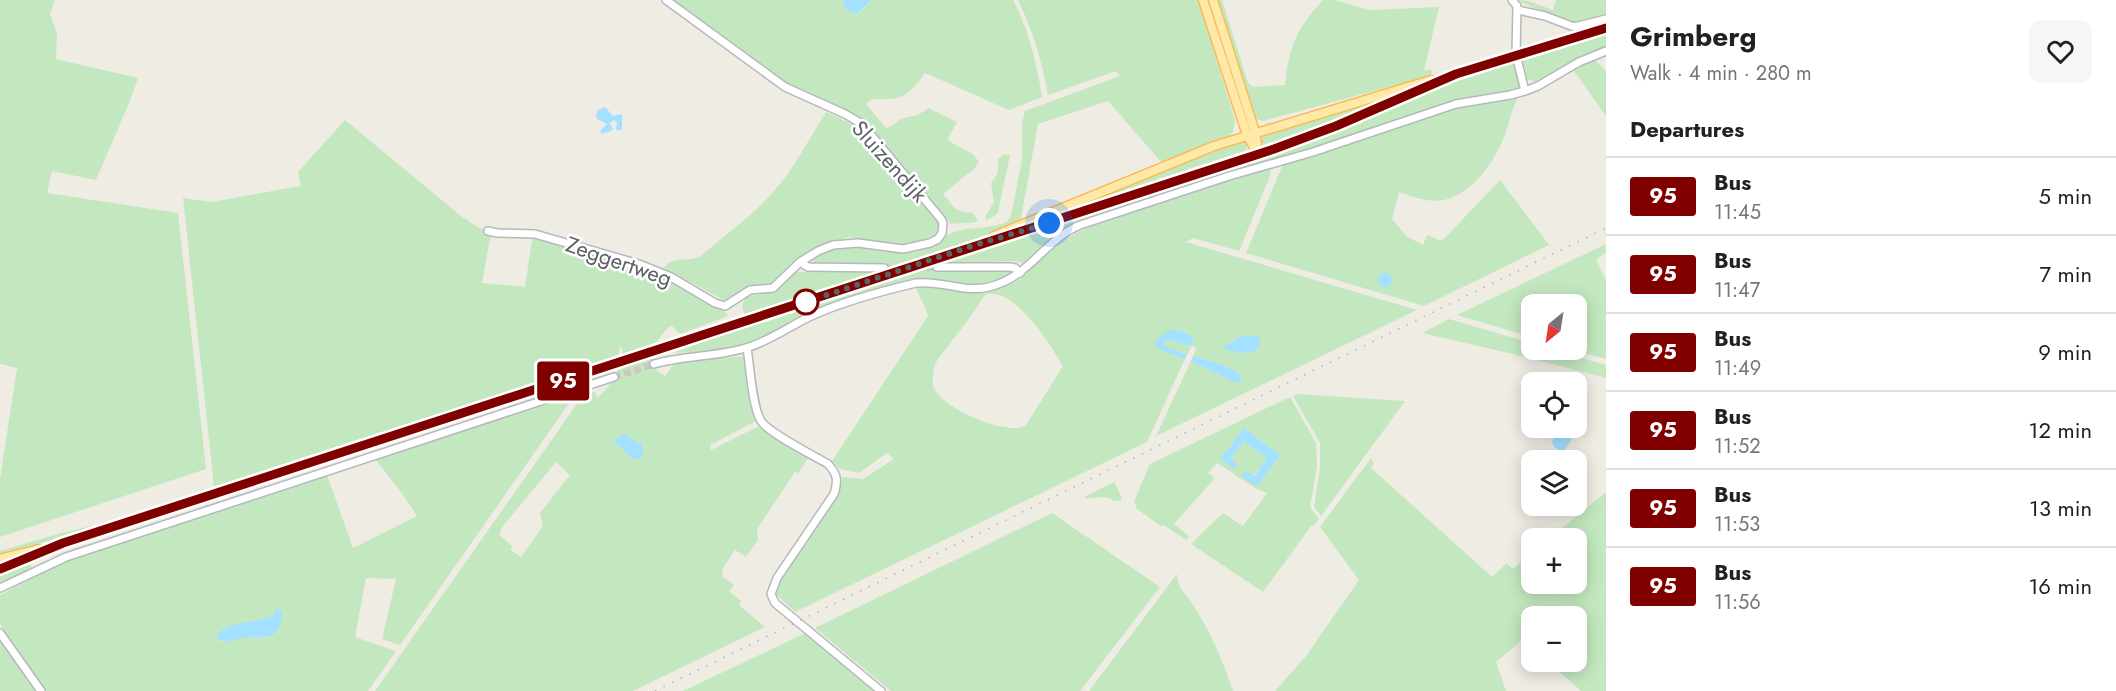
<!DOCTYPE html>
<html lang="en">
<head>
<meta charset="utf-8">
<style>
  :root { --surface:#fff; --page:#f6f6f6; --text:#202124; --muted:#757577; --line:#e0e0e0 }
  body { margin:0; font-family:Jost,sans-serif; background:var(--page); color:var(--text); height:100vh; display:flex; flex-direction:column; font-size:22px; white-space:nowrap }
  * { box-sizing:border-box; margin:0 }
  p { font-size:20px; color:var(--muted) }
  .icon { flex:none; width:33px; height:33px; fill:none; stroke:currentColor; stroke-width:2; stroke-linecap:round; stroke-linejoin:round }
  .map { position:relative; flex:1; overflow:hidden }
  .panel { display:flex; flex-direction:column; background:var(--surface); width:510px }
  .panel>* { flex:none }
  .badge { padding:0 12px; border-radius:4px; font-size:21px; line-height:39px }
  .needle { width:39px; rotate:210deg }
  .controls { position:absolute; left:1521px; top:294px; display:grid; gap:12px }
  .controls a { display:grid; place-items:center; width:66px; height:66px; border-radius:12px; background:var(--surface); box-shadow:0 3px 15px #0003; font-size:30px }
  .you { position:absolute; width:30px; height:30px; margin:-15px; border:4px solid #fff; border-radius:50%; background:#1a73e8; box-shadow:0 0 0 9px #1a73e833 }
  .map>.badge { position:absolute; translate:-50% -50%; box-shadow:0 0 0 3px #fff }
  h2 { padding:0 24px; font-size:22px; line-height:54px }
  .round { display:grid; place-items:center; flex:none; width:63px; height:63px; border-radius:12px; background:var(--page) }
  .head { display:flex; align-items:center; justify-content:space-between; height:102px; padding:0 24px }
  h1 { font-size:28px; font-weight:700; line-height:45px }
  ul { padding:0; list-style:none }
  li { display:flex; align-items:center; gap:18px; height:78px; padding:0 24px; border-top:2px solid var(--line) }
  li div { flex:1 }
  li b { display:block; font-size:22px }
  li em { font-style:normal }
  li .badge { min-width:66px; font-weight:700; text-align:center }
  main { display:flex; flex:1; min-height:0 }
  .map>svg:first-child { display:block }
</style>
</head>
<body>
<main>
<div class="map">
<svg width="1606" height="691" viewBox="0 0 1606 691">
  <rect width="100%" height="100%" fill="#efece4"/>
  <path fill="#c3e8bf" fill-rule="evenodd" d="M0,0H55L50,14L57,33L56,59L138,78L129,103L96,180L52,171L47,193L178,213L206,469L0,537V479L17,368L0,364Z
    M671,0H845L843,4L860,12L872,0H1013C1029,31 1037,63 1042,97L1009,110L925,73C907,98 902,100 872,99L866,104L886,128C894,126 897,120 904,118C916,115 918,116 928,108L957,122L947,140L974,155L979,162L974,169L943,194C956,209 953,211 973,213L978,222L951,224L869,125L785,83Z
    M1018,0H1198L1235,120L1233,132L1227,138L1161,162L1108,101L1038,124L1020,223L877,274L744,314L742,305L746,297L774,291L796,272H876L889,266L885,263H813V258C832,246 853,245 876,248C885,249 894,252 903,253C929,253 933,239 954,232C971,226 992,230 1008,221L1011,216L1022,160V124L1025,111L1120,76L1116,71L1048,95C1042,62 1033,31 1018,0Z
    M1217,0H1222L1248,83L1253,87L1285,85C1288,49 1298,26 1323,0H1335L1369,10L1439,7L1424,70H1433L1430,76L1263,121L1256,118L1253,113Z
    M1517,0L1528,1L1553,10L1556,0H1606V16L1576,24L1547,14Z
    M1606,33V46L1583,56L1535,82L1527,79L1522,58Z
    M1594,59L1606,71V116L1573,70Z
    M1512,61L1521,83L1518,90L1465,100L1064,230L1051,238L1028,264L1014,261L949,263L936,267L934,270L942,272H1011V275L980,286L966,287L936,280L910,281L811,313L809,308L825,299L945,262L1051,224L1133,199L1423,91Z
    M1414,88L1310,134L1268,147L1261,142L1263,134Z
    M1519,96C1512,108 1509,123 1505,135C1494,162 1474,193 1444,200C1429,203 1412,197 1399,192L1392,219L1406,236L1423,245L1427,235L1442,241L1500,180L1549,245L1424,306L1246,253L1283,164L1447,110Z
    M826,112L854,125L869,136L939,218L941,226L937,235L906,245L884,244L848,237L815,248L773,284L745,288L727,302L664,268C674,254 691,264 702,255C726,234 755,214 775,190C795,167 810,137 826,112Z
    M345,120L461,216L479,228L491,233L482,283L525,287L533,234L665,275L722,309L728,316L680,334L672,326H670C656,340 640,362 665,376L673,365L690,361L746,356L762,418L710,445L711,450L765,423L813,451L798,473L795,472L757,529L758,540L746,557L735,550L723,568L722,576L734,585L729,591L741,601L739,605L765,627L633,691H375L586,391L595,392L597,398C612,386 620,369 623,350L619,346V354L614,362L360,439L214,487L183,198L211,202L301,186L298,172ZM556,462L570,475L540,513L543,526L521,557L511,550L512,546L499,535L503,526Z
    M1244,140L1248,144L1246,151L1147,184L1100,204L985,241L1094,201L1165,168Z
    M1004,154L1010,155L998,212L993,217L986,220L985,217L994,202L991,183L998,173V159Z
    M1271,168L1270,176L1239,251L1193,238L1186,242L1417,310L1156,436L1191,361L1234,382L1242,379L1241,375L1226,366L1193,356L1197,348L1192,345L1187,355L1162,345L1166,341L1175,340L1188,346L1185,331L1155,345L1185,359L1147,442L795,612L777,595L778,581L842,483V477L863,479L894,459L887,453L859,473L840,469L832,461L928,316L925,307L915,287C943,287 969,297 996,290C1031,281 1043,250 1073,235C1091,225 1113,220 1132,212C1178,196 1224,181 1271,168ZM987,294C1018,290 1050,345 1063,366L1026,425C1010,438 932,405 933,383C933,378 933,369 935,365C938,357 946,349 951,342C963,327 974,312 984,296ZM1242,335L1249,353L1223,348Z
    M1606,244V253L1596,259L1606,280V359L1572,350H1576V304H1532L1531,337L1457,315Z
    M807,308L810,313L758,340L726,350L673,353L724,333L768,318Z
    M1449,319L1531,343L1532,350H1553L1606,365V378L1509,353L1422,333Z
    M1297,394L1405,401L1321,516L1314,507L1320,467V443L1293,396Z
    M569,396L572,399L570,402L400,645L382,639L396,579L366,578L355,637L396,651L368,691H46L0,624V595L60,563L327,475L353,548L417,516L401,492L375,459ZM275,614L267,638L239,637L224,642L219,640L217,636C236,629 259,624 275,614Z
    M1290,397L1316,443L1317,467L1310,507L1319,519L1314,525L1311,526L1263,592L1191,544L1223,513L1243,526L1267,493L1255,488L1217,463L1208,473L1215,478L1174,524L1189,536L1186,540L1164,525L1161,526L1137,509L1134,501L1150,464ZM1244,428L1280,455L1257,487L1253,477L1268,458L1243,441L1230,460Z
    M1371,458L1374,463L1371,468L1492,577L1507,563L1513,569L1531,553L1532,584H1576V538H1550L1606,492V691H1581L1548,662H1576V616H1532L1531,646L1523,639L1496,662L1506,691H1275L1306,656L1359,580L1320,527Z
    M1114,482L1122,498L1121,500L1114,501C1102,492 1094,502 1084,497Z
    M1052,513L1160,587L1080,691H891L815,628Z
    M104,523L0,556V551L61,533Z
    M29,561L32,568L0,587V571Z
    M1177,574C1177,587 1184,592 1191,602C1210,630 1222,659 1233,691H1089Z
    M810,631L881,691H683Z
    M0,636L38,691H0Z"/>
  <path fill="#a4e0ff" d="M845,0H872L857,14L845,9L843,4Z
    M605,107L613,116L622,114V130H616L617,123L614,120L610,123L613,129L611,131L602,134L600,131L607,124L597,119L596,115L598,110Z
    M1378 280a7 7 0 1 1 14 0a7 7 0 1 1-14 0Z
    M1173,330C1182,331 1187,331 1193,339L1192,345C1184,347 1176,339 1166,341L1163,345L1187,355L1185,359L1156,348C1154,337 1164,333 1173,330Z
    M1242,335L1258,336L1261,342C1257,359 1235,352 1222,348Z
    M1193,356L1226,366L1241,375L1242,379L1239,382H1234L1191,361Z
    M1244,428L1280,455L1257,487L1242,476L1246,471L1255,476L1267,458L1243,441L1231,459L1237,465L1234,469L1221,459Z
    M1557,428H1568L1572,431L1571,441L1563,452L1554,447L1552,442Z
    M623,434H627L633,441L636,440L637,443L642,444L643,454L641,459H633L614,442L616,438Z
    M276,608L280,609L283,616C273,653 253,628 230,642L219,640L217,636C228,619 256,626 275,614Z"/>
  <g fill="none" stroke-linecap="round" stroke-linejoin="round">
    <path stroke="#cac9c4" stroke-width="7" stroke-dasharray="7 3.5" stroke-linecap="butt" d="M884,268H905
      M916,268L937,267
      M614,377L654,364"/>
    <path stroke="#cac9c4" stroke-width="8" stroke-dasharray="8 4" stroke-linecap="butt" d="M620,362L653,351"/>
    <g stroke="#b5b8bc" stroke-width="10">
      <path id="minor" d="M1512,0L1517,6L1516,55L1525,91
        M1518,10L1545,16L1574,27L1606,19
        M488,231L497,233L535,234L639,264L671,277L715,303L725,306L750,290L773,288L800,262L818,251L833,245L858,243L903,249L930,243L938,239L942,233L943,223L941,219L862,124L845,114L785,87L666,0
        M800,262L808,267L884,268
        M937,267H1010L1015,268L1020,273
        M747,348C750,366 752,406 761,421C770,434 813,455 828,464C838,475 838,481 834,494L777,578L771,594L775,603L881,691
        M654,364C685,355 719,357 749,347C771,340 790,326 811,316C842,302 882,291 916,283C941,280 964,293 989,287C1030,277 1044,240 1080,225L1229,176L1313,152L1456,104L1510,95L1525,91L1538,86L1579,62L1606,51
        M0,588L66,557L614,377
        M0,633L41,691"/>
    </g>
    <g stroke="#f9bb53" stroke-width="11">
      <path id="major" d="M1203,0L1247,135L1258,154
        M1213,0L1255,132L1258,150
        M1452,75L1606,28
        M994,236L1214,146L1431,80
        M653,351L1293,143L1336,126L1456,74
        M0,559L39,549
        M0,569L63,543L620,362"/>
    </g>
    <use href="#minor" stroke="#fff" stroke-width="7"/>
    <use href="#major" stroke="#ffe9a9" stroke-width="8"/>
    <path stroke="#b3b4b5" stroke-width="1.5" stroke-dasharray="1.5 8" stroke-linecap="butt" d="M655,691L1606,228"/>
  </g>
  <g fill="none" stroke-linecap="round" stroke-linejoin="round">
    <g stroke="#fff" stroke-width="14">
      <path id="line" d="M0,569L63,543L1274,149L1336,126L1456,74L1606,28"/>
    </g>
    <use href="#line" stroke="#800000" stroke-width="9"/>
    <path stroke="#5c6165" stroke-width="6" stroke-dasharray="0 10.8" d="M806,302L972,246L1049,223"/>
  </g>
  <circle fill="#fff" stroke="#800000" stroke-width="3" cx="806" cy="302" r="12"/>
  <g text-anchor="middle" stroke-width="5" stroke-linejoin="round" paint-order="stroke">
    <g font-size="22" fill="#5c6165" stroke="#fff">
      <text transform="translate(890 161) rotate(48)" y="8">Sluizendijk</text>
      <text transform="translate(619 261) rotate(19)" y="8">Zeggertweg</text>
    </g>
  </g>
</svg>
<div class="controls">
<a><svg class="needle" viewBox="-14 -14 28 28"><path d="M0-13l5 13h-10z" fill="#e53935"/><path d="M0 13l5-13h-10z" fill="#757577"/></svg></a>
<a><svg class="icon" aria-label="locate" viewBox="0 0 24 24"><circle cx="12" cy="12" r="6"/><path d="M12 2v4M12 18v4M2 12h4M18 12h4"/></svg></a>
<a><svg class="icon" aria-label="layers" viewBox="0 0 24 24"><path d="M12 4l9 5-9 5-9-5zM3 14l9 5 9-5"/></svg></a>
<a>+</a>
<a>−</a>
</div>
<div class="you" style="left:1049px;top:223px"></div>
<b class="badge" style="left:563px;top:381px;background:#800000;color:#fff">95</b>
</div>
<section class="panel">
<div class="head"><div><h1>Grimberg</h1><p>Walk · 4 min · 280 m</p></div><a class="round"><svg class="icon" aria-label="heart" viewBox="0 0 24 24"><path d="M12 20l-8-8c-3-5 5-10 8-4 3-6 11-1 8 4z"/></svg></a></div>
<h2>Departures</h2>
<ul>
<li><span class="badge" style="background:#800000;color:#fff">95</span><div><b>Bus</b><p>11:45</p></div><em>5 min</em></li>
<li><span class="badge" style="background:#800000;color:#fff">95</span><div><b>Bus</b><p>11:47</p></div><em>7 min</em></li>
<li><span class="badge" style="background:#800000;color:#fff">95</span><div><b>Bus</b><p>11:49</p></div><em>9 min</em></li>
<li><span class="badge" style="background:#800000;color:#fff">95</span><div><b>Bus</b><p>11:52</p></div><em>12 min</em></li>
<li><span class="badge" style="background:#800000;color:#fff">95</span><div><b>Bus</b><p>11:53</p></div><em>13 min</em></li>
<li><span class="badge" style="background:#800000;color:#fff">95</span><div><b>Bus</b><p>11:56</p></div><em>16 min</em></li>
</ul>
</section>
</main>
</body>
</html>
